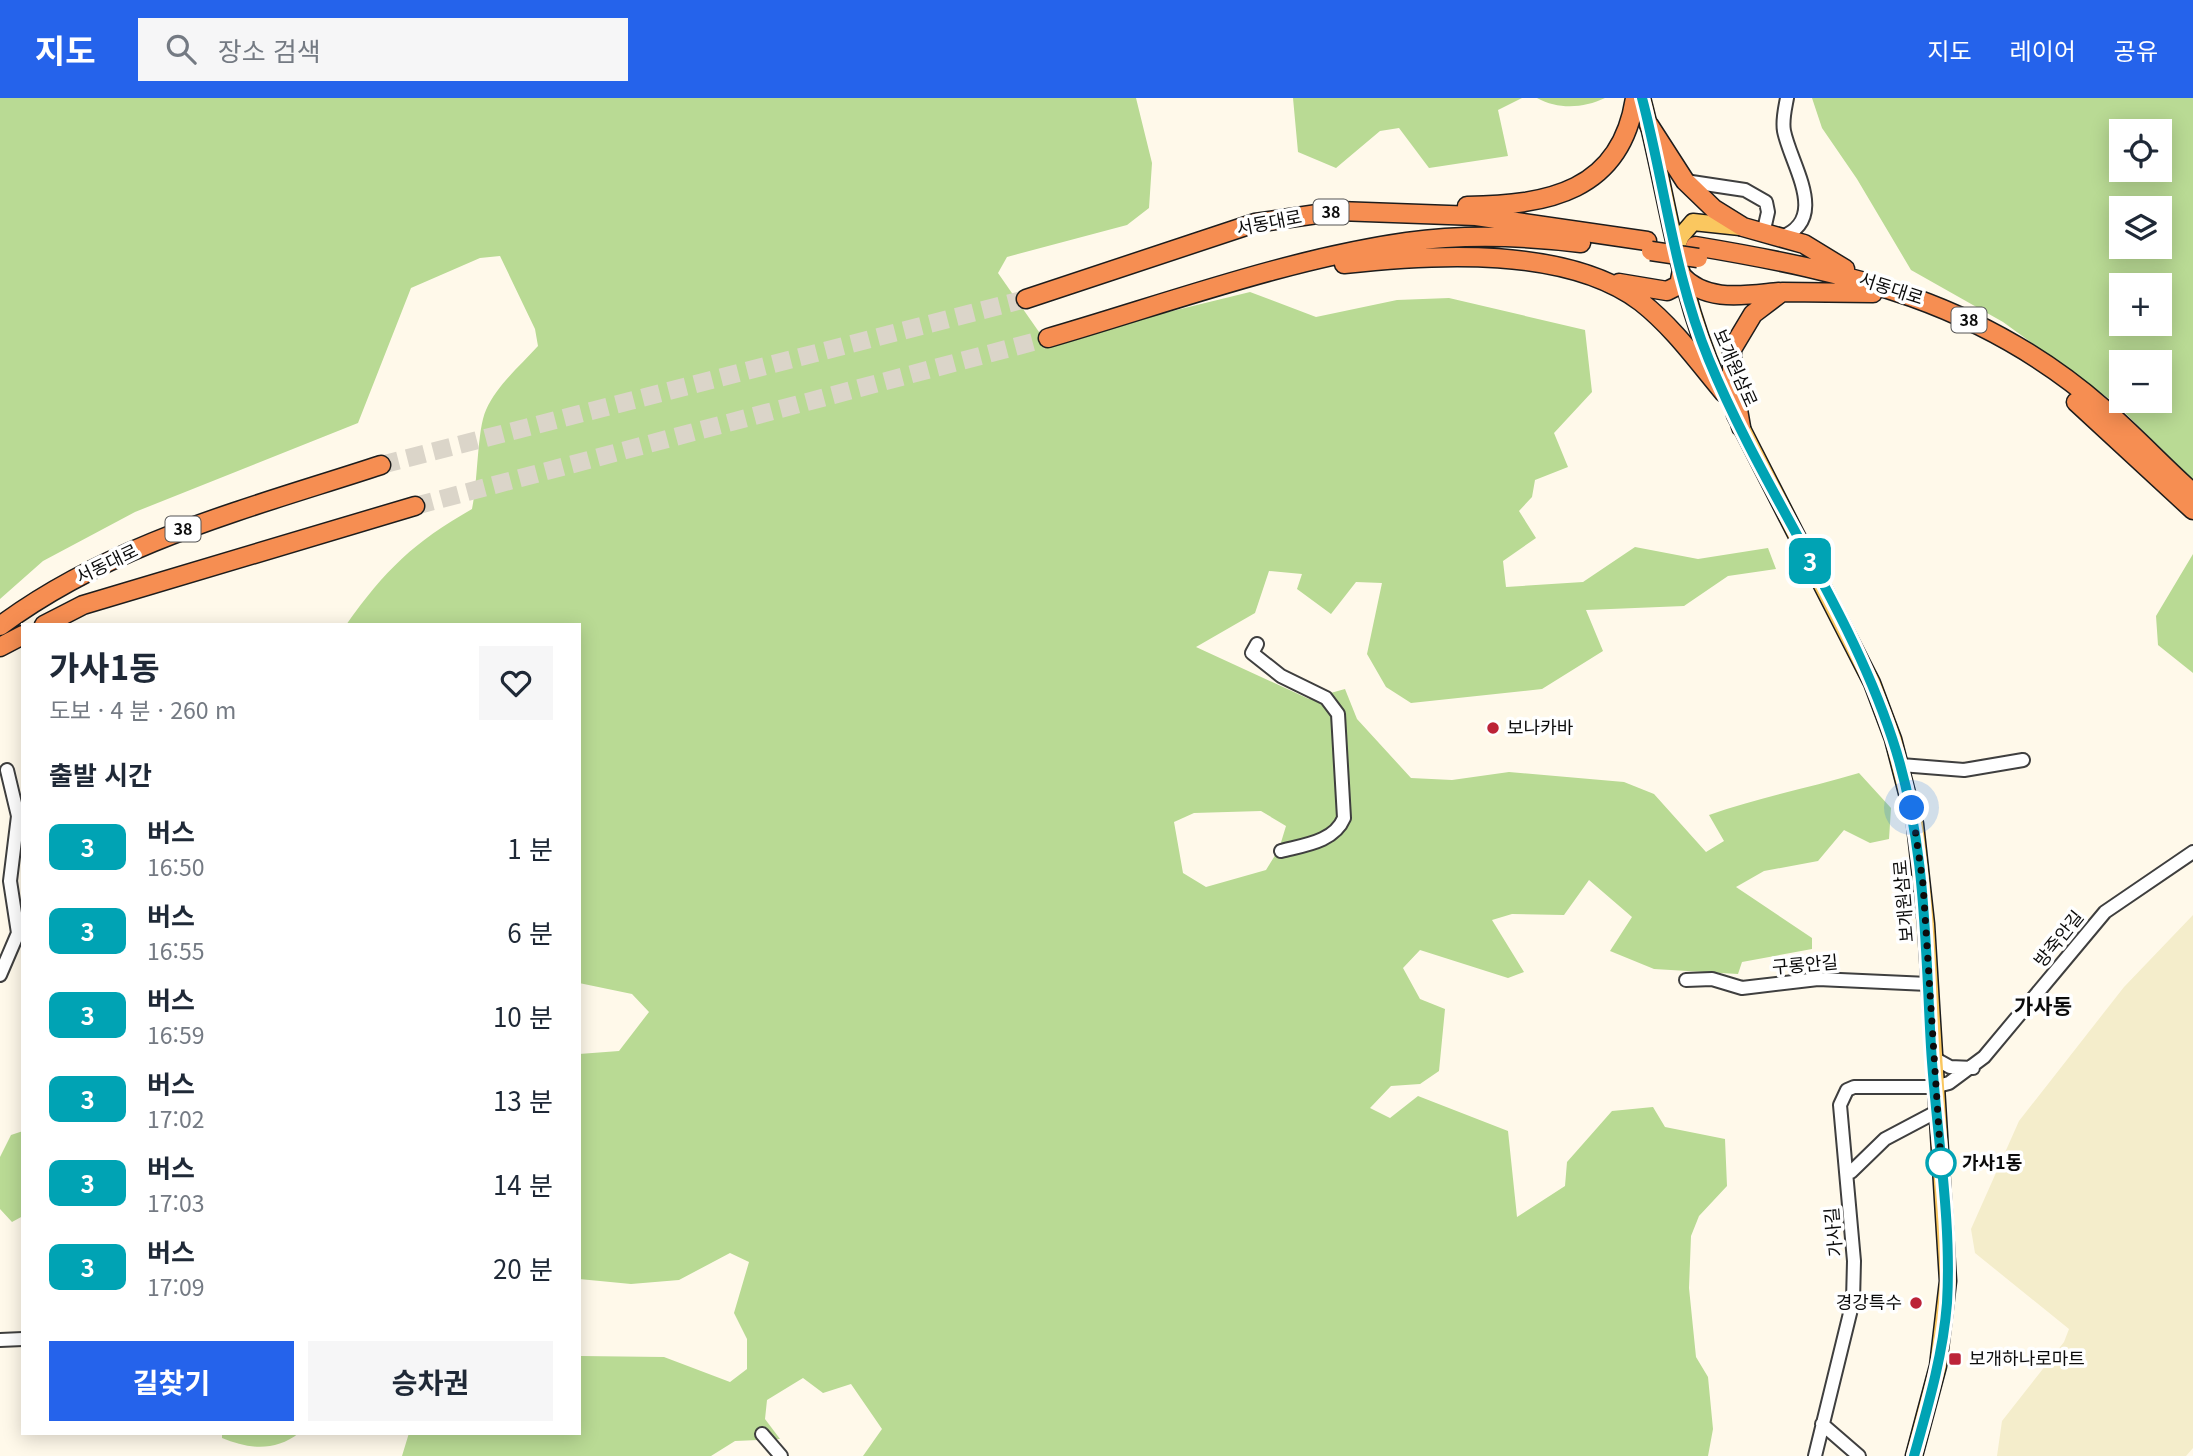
<!DOCTYPE html>
<html lang="ko">
<head>
<meta charset="utf-8">
<style>
  :root { --surface:#fff; --page:#f6f6f7; --text:#1f2937; --muted:#747a83; --accent:#2563eb }
  body { margin:0; font-family:Georgia,"Noto Sans KR",serif; background:var(--page); color:var(--text); height:100vh; display:flex; flex-direction:column; font-size:26px; white-space:nowrap }
  * { box-sizing:border-box; margin:0 }
  p { font-size:23px; color:var(--muted) }
  .icon { flex:none; width:38px; height:38px; fill:none; stroke:currentColor; stroke-width:2; stroke-linecap:round; stroke-linejoin:round }
  .map { position:relative; flex:1; overflow:hidden }
  .side { position:absolute; left:21px; top:525px; width:560px; height:812px; display:flex; flex-direction:column; background:var(--surface); border-radius:0px; box-shadow:0 4px 18px #0003 }
  .side>* { flex:none }
  .badge { padding:0 14px; border-radius:10px; font-size:24px; line-height:46px }
  .controls { position:absolute; left:2109px; top:21px; display:grid; gap:14px }
  .controls a { display:grid; place-items:center; width:63px; height:63px; border-radius:0px; background:var(--surface); box-shadow:0 4px 18px #0003; font-size:35px }
  .you { position:absolute; width:35px; height:35px; margin:-18px; border:5px solid #fff; border-radius:50%; background:#1a73e8; box-shadow:0 0 0 10px #1a73e833 }
  .map>.badge { position:absolute; translate:-50% -50%; box-shadow:0 0 0 4px #fff }
  h2 { padding:0 28px; font-size:26px; line-height:63px }
  .round { display:grid; place-items:center; flex:none; width:74px; height:74px; border-radius:0px; background:var(--page) }
  .summary { display:flex; align-items:center; justify-content:space-between; height:119px; padding:0 28px }
  h1 { font-size:33px; font-weight:700; line-height:52px }
  .primary-button { display:flex; gap:14px; margin-top:auto; padding:14px 28px }
  .primary-button a { flex:1; height:80px; border-radius:0px; background:var(--accent); color:#fff; font-size:28px; font-weight:700; line-height:80px; text-align:center }
  .primary-button a+a { background:var(--page); color:var(--text) }
  ul { padding:0; list-style:none }
  li { display:flex; align-items:center; gap:21px; height:84px; padding:0 28px }
  li div { flex:1 }
  li b { display:block; font-size:26px }
  li em { font-style:normal }
  li .badge { min-width:77px; font-weight:700; text-align:center }
  header { display:flex; align-items:center; gap:42px; box-sizing:border-box; height:98px; padding:0 35px; background:var(--accent); color:#fff }
  header strong { font-size:33px }
  nav { display:flex; gap:38px; margin-inline-start:auto; font-size:24px }
  .search { width:490px; height:63px; background:var(--page); display:flex; align-items:center; gap:18px; box-sizing:border-box; padding:0 24px; border-radius:0px; color:var(--muted); font-size:26px }
  .map>svg:first-child { display:block }
</style>
</head>
<body>
<header>
<strong>지도</strong>
<div class="search"><svg class="icon" aria-label="search" viewBox="0 0 24 24"><circle cx="10" cy="10" r="6"/><path d="M15 15l6 6"/></svg>장소 검색</div>
<nav><a>지도</a><a>레이어</a><a>공유</a></nav>
</header>
<div class="map">
<svg width="2193" height="1358" viewBox="0 0 2193 1358">
  <rect width="100%" height="100%" fill="#fff9ea"/>
  <path fill="#f4edcb" d="M2193,817V1350L2186,1358H1997L2002,1323L2064,1244L2069,1231L1975,1155L1971,1131L2019,1023L2124,889Z"/>
  <path fill="#b9da94" fill-rule="evenodd" d="M0,0H1136L1152,65L1149,110L1127,127L1007,159L998,175L1046,244L1250,194L1316,219L1397,202L1449,200L1585,232L1592,294L1554,335L1568,369L1535,382L1532,399L1519,413L1536,440L1503,463L1506,489L1583,484L1635,449L1698,461L1768,450L1776,471L1728,478L1684,508L1586,512L1603,553L1542,591L1411,605L1386,589L1367,556L1382,485L1356,484L1331,516L1297,491L1302,476L1269,473L1255,515L1196,549L1309,601L1345,591L1357,621L1411,680L1452,682L1509,674L1624,684L1654,696L1706,754L1724,743L1709,717C1759,699 1809,690 1859,675L1891,710L1889,741L1870,745L1844,732L1818,763L1764,773L1736,789L1812,840V851L1742,864L1738,876L1654,871L1610,853L1632,819L1589,782L1564,817L1512,816L1492,822L1524,874L1508,880L1420,852L1403,870L1420,901L1445,911L1439,973L1420,986L1391,988L1370,1010L1390,1020L1418,998L1508,1033L1517,1119L1565,1088L1567,1064L1612,1013L1653,1009L1665,1029L1725,1041L1727,1088L1699,1118L1691,1138L1689,1190L1696,1259L1708,1279L1713,1331L1708,1358H863L882,1331L851,1286L823,1295L803,1280L767,1302L765,1321L780,1341L735,1343L711,1358H402L409,1335H579L581,1258L664,1259L730,1284L747,1271V1241L734,1215L749,1164L730,1155L679,1182L631,1186L579,1181V956L619,953L649,914L632,896L579,885V527H346C385,472 414,444 472,411C478,385 477,331 486,312C497,287 520,268 538,248L535,231L500,158L480,160L411,190L358,325L135,414L43,463L0,501ZM1261,713L1286,728L1279,751L1266,772L1206,789L1183,775L1174,724L1194,715Z
    M1293,0H1522L1498,12L1508,58L1429,70L1399,30L1380,33L1336,70L1298,54Z
    M1537,0H1605C1584,10 1559,12 1537,0Z
    M1812,0H2193V382L2115,305L2003,224L1911,172L1857,81L1822,30ZM2121,33H2160V72H2121ZM2121,110H2160V149H2121ZM2121,187H2160V226H2121ZM2121,264H2160V303H2121Z
    M2193,456V575L2158,547L2156,518Z
    M23,1033V1118L12,1124L0,1111V1059L11,1037Z
    M222,1335H299C275,1354 248,1351 222,1340Z"/>
  <g fill="none" stroke-linecap="round" stroke-linejoin="round">
    <path stroke="#dbd5c9" stroke-width="18" stroke-dasharray="18 9" stroke-linecap="butt" d="M381,367L1026,201
      M415,408L1048,240"/>
    <g stroke="#3f3f3f" stroke-width="16">
      <path id="minor" d="M1685,83L1745,92L1766,104L1768,114L1763,136
        M1779,140C1831,122 1791,68 1784,33C1782,22 1785,11 1787,0
        M1257,546L1252,555L1281,578L1326,600L1338,616L1344,720C1334,744 1304,747 1281,753
        M1901,667L1964,672L2023,662
        M0,877L18,835L10,783L18,718L7,672
        M1686,882L1712,881L1742,890L1818,881L1928,886
        M1932,959L1950,969L1973,970
        M1851,1074L1885,1041L1936,1014
        M0,1242L23,1241
        M1822,1326L1859,1358
        M762,1336L781,1358
        M1815,1358L1853,1203L1854,1163L1840,1007L1847,992L1854,989H1934L1949,985L1984,959L2105,814L2193,754"/>
    </g>
    <g stroke="#1d1d1d" stroke-width="19">
      <path id="major" d="M1642,0C1667,94 1677,192 1717,281
        M1675,152L1681,138L1693,124L1740,129
        M1735,317L1872,585L1893,641L1915,726L1926,826L1948,1183L1938,1268L1914,1358"/>
    </g>
    <g stroke="#1d1d1d" stroke-width="21">
      <path id="highway" d="M1649,27L1685,83L1714,111L1743,129L1804,146L1845,171
        M1467,108C1547,107 1621,94 1635,0
        M1695,148C1850,174 1982,204 2104,311C2135,338 2163,368 2193,395
        M1344,166C1433,156 1567,148 1641,204C1673,229 1698,264 1724,295
        M1681,177C1706,205 1745,197 1779,194
        M1619,185L1667,193L1679,187L1681,177
        M1026,201L1255,125L1338,113L1476,118L1647,143
        M1048,240C1165,206 1287,161 1407,144C1464,136 1524,138 1581,145
        M2076,304L2193,412
        M1741,329L1732,277V251L1753,216L1782,194L1873,195
        M44,527L83,507L415,408
        M0,528C113,444 250,410 381,367
        M0,549L23,537"/>
    </g>
    <use href="#minor" stroke="#fff" stroke-width="12"/>
    <use href="#major" stroke="#fac75f" stroke-width="16"/>
    <use href="#highway" stroke="#f68e52" stroke-width="18"/>
    <g stroke="#1d1d1d" stroke-width="21" stroke-linecap="butt">
      <path id="highway-bridge" d="M1651,153L1698,160"/>
    </g>
    <use href="#highway-bridge" stroke="#f68e52" stroke-width="18"/>
  </g>
  <g fill="none" stroke-linecap="round" stroke-linejoin="round">
    <g stroke="#fff" stroke-width="16">
      <path id="line" d="M1642,0C1665,87 1674,178 1709,262C1762,391 1848,507 1892,640C1926,741 1925,844 1931,949C1936,1034 1952,1120 1947,1205C1943,1257 1928,1308 1914,1358"/>
    </g>
    <use href="#line" stroke="#00a3b4" stroke-width="10"/>
    <path stroke="#0c0c0c" stroke-width="7" stroke-dasharray="0 12.6" d="M1912,710L1923,786L1941,1065"/>
  </g>
  <g fill="#bc2338" stroke="#fff" stroke-width="2.5">
    <circle cx="1493" cy="630" r="7"/>
    <circle cx="1916" cy="1205" r="7"/>
    <rect x="1948" y="1254" width="14" height="14" rx="3.5"/>
  </g>
  <circle fill="#fff" stroke="#00a3b4" stroke-width="3.5" cx="1941" cy="1065" r="14"/>
  <g text-anchor="middle" stroke-width="7" stroke-linejoin="round" paint-order="stroke">
    <g fill="#fff" stroke="#555" stroke-width="2">
      <rect x="1313.5" y="101.5" width="35" height="25" rx="5"/>
      <rect x="1951.5" y="209.5" width="35" height="25" rx="5"/>
      <rect x="165.5" y="418.5" width="35" height="25" rx="5"/>
    </g>
    <g font-size="16" font-weight="bold" fill="#0c0c0c">
      <text x="1331" y="120">38</text>
      <text x="1969" y="228">38</text>
      <text x="183" y="437">38</text>
    </g>
    <g font-size="18" fill="#0c0c0c" stroke="#fff">
      <text transform="translate(1269 125) rotate(-11)" y="6">서동대로</text>
      <text transform="translate(1891 191) rotate(18)" y="6">서동대로</text>
      <text transform="translate(1735 270) rotate(66)" y="6">보개원삼로</text>
      <text transform="translate(107 466) rotate(-26)" y="6">서동대로</text>
      <text transform="translate(1904 803) rotate(-95)" y="6">보개원삼로</text>
      <text transform="translate(2059 841) rotate(-51)" y="6">방죽안길</text>
      <text transform="translate(1805 867) rotate(-5)" y="6">구롱안길</text>
      <text transform="translate(1834 1134) rotate(-95)" y="6">가사길</text>
    </g>
    <g font-size="18" fill="#0c0c0c" stroke="#fff" text-anchor="start">
      <text x="1507" y="636">보나카바</text>
      <text x="1902" y="1211" text-anchor="end">경강특수</text>
      <text x="1969" y="1267">보개하나로마트</text>
    </g>
    <g font-size="18" font-weight="bold" fill="#0c0c0c" stroke="#fff" text-anchor="start">
      <text x="1962" y="1071">가사1동</text>
    </g>
    <g font-size="21" font-weight="bold" fill="#0c0c0c" stroke="#fff">
      <text x="2043" y="916">가사동</text>
    </g>
  </g>
</svg>
<div class="controls">
<a><svg class="icon" aria-label="locate" viewBox="0 0 24 24"><circle cx="12" cy="12" r="6"/><path d="M12 2v4M12 18v4M2 12h4M18 12h4"/></svg></a>
<a><svg class="icon" aria-label="layers" viewBox="0 0 24 24"><path d="M12 4l9 5-9 5-9-5zM3 14l9 5 9-5"/></svg></a>
<a>+</a>
<a>−</a>
</div>
<div class="you" style="left:1912px;top:710px"></div>
<b class="badge" style="left:1810px;top:463px;background:#00a3b4;color:#fff">3</b>
<section class="side">
<div class="summary"><div><h1>가사1동</h1><p>도보 · 4 분 · 260 m</p></div><a class="round"><svg class="icon" aria-label="heart" viewBox="0 0 24 24"><path d="M12 20l-8-8c-3-5 5-10 8-4 3-6 11-1 8 4z"/></svg></a></div>
<h2>출발 시간</h2>
<ul>
<li><span class="badge" style="background:#00a3b4;color:#fff">3</span><div><b>버스</b><p>16:50</p></div><em>1 분</em></li>
<li><span class="badge" style="background:#00a3b4;color:#fff">3</span><div><b>버스</b><p>16:55</p></div><em>6 분</em></li>
<li><span class="badge" style="background:#00a3b4;color:#fff">3</span><div><b>버스</b><p>16:59</p></div><em>10 분</em></li>
<li><span class="badge" style="background:#00a3b4;color:#fff">3</span><div><b>버스</b><p>17:02</p></div><em>13 분</em></li>
<li><span class="badge" style="background:#00a3b4;color:#fff">3</span><div><b>버스</b><p>17:03</p></div><em>14 분</em></li>
<li><span class="badge" style="background:#00a3b4;color:#fff">3</span><div><b>버스</b><p>17:09</p></div><em>20 분</em></li>
</ul>
<div class="primary-button"><a>길찾기</a><a>승차권</a></div>
</section>
</div>
</body>
</html>
